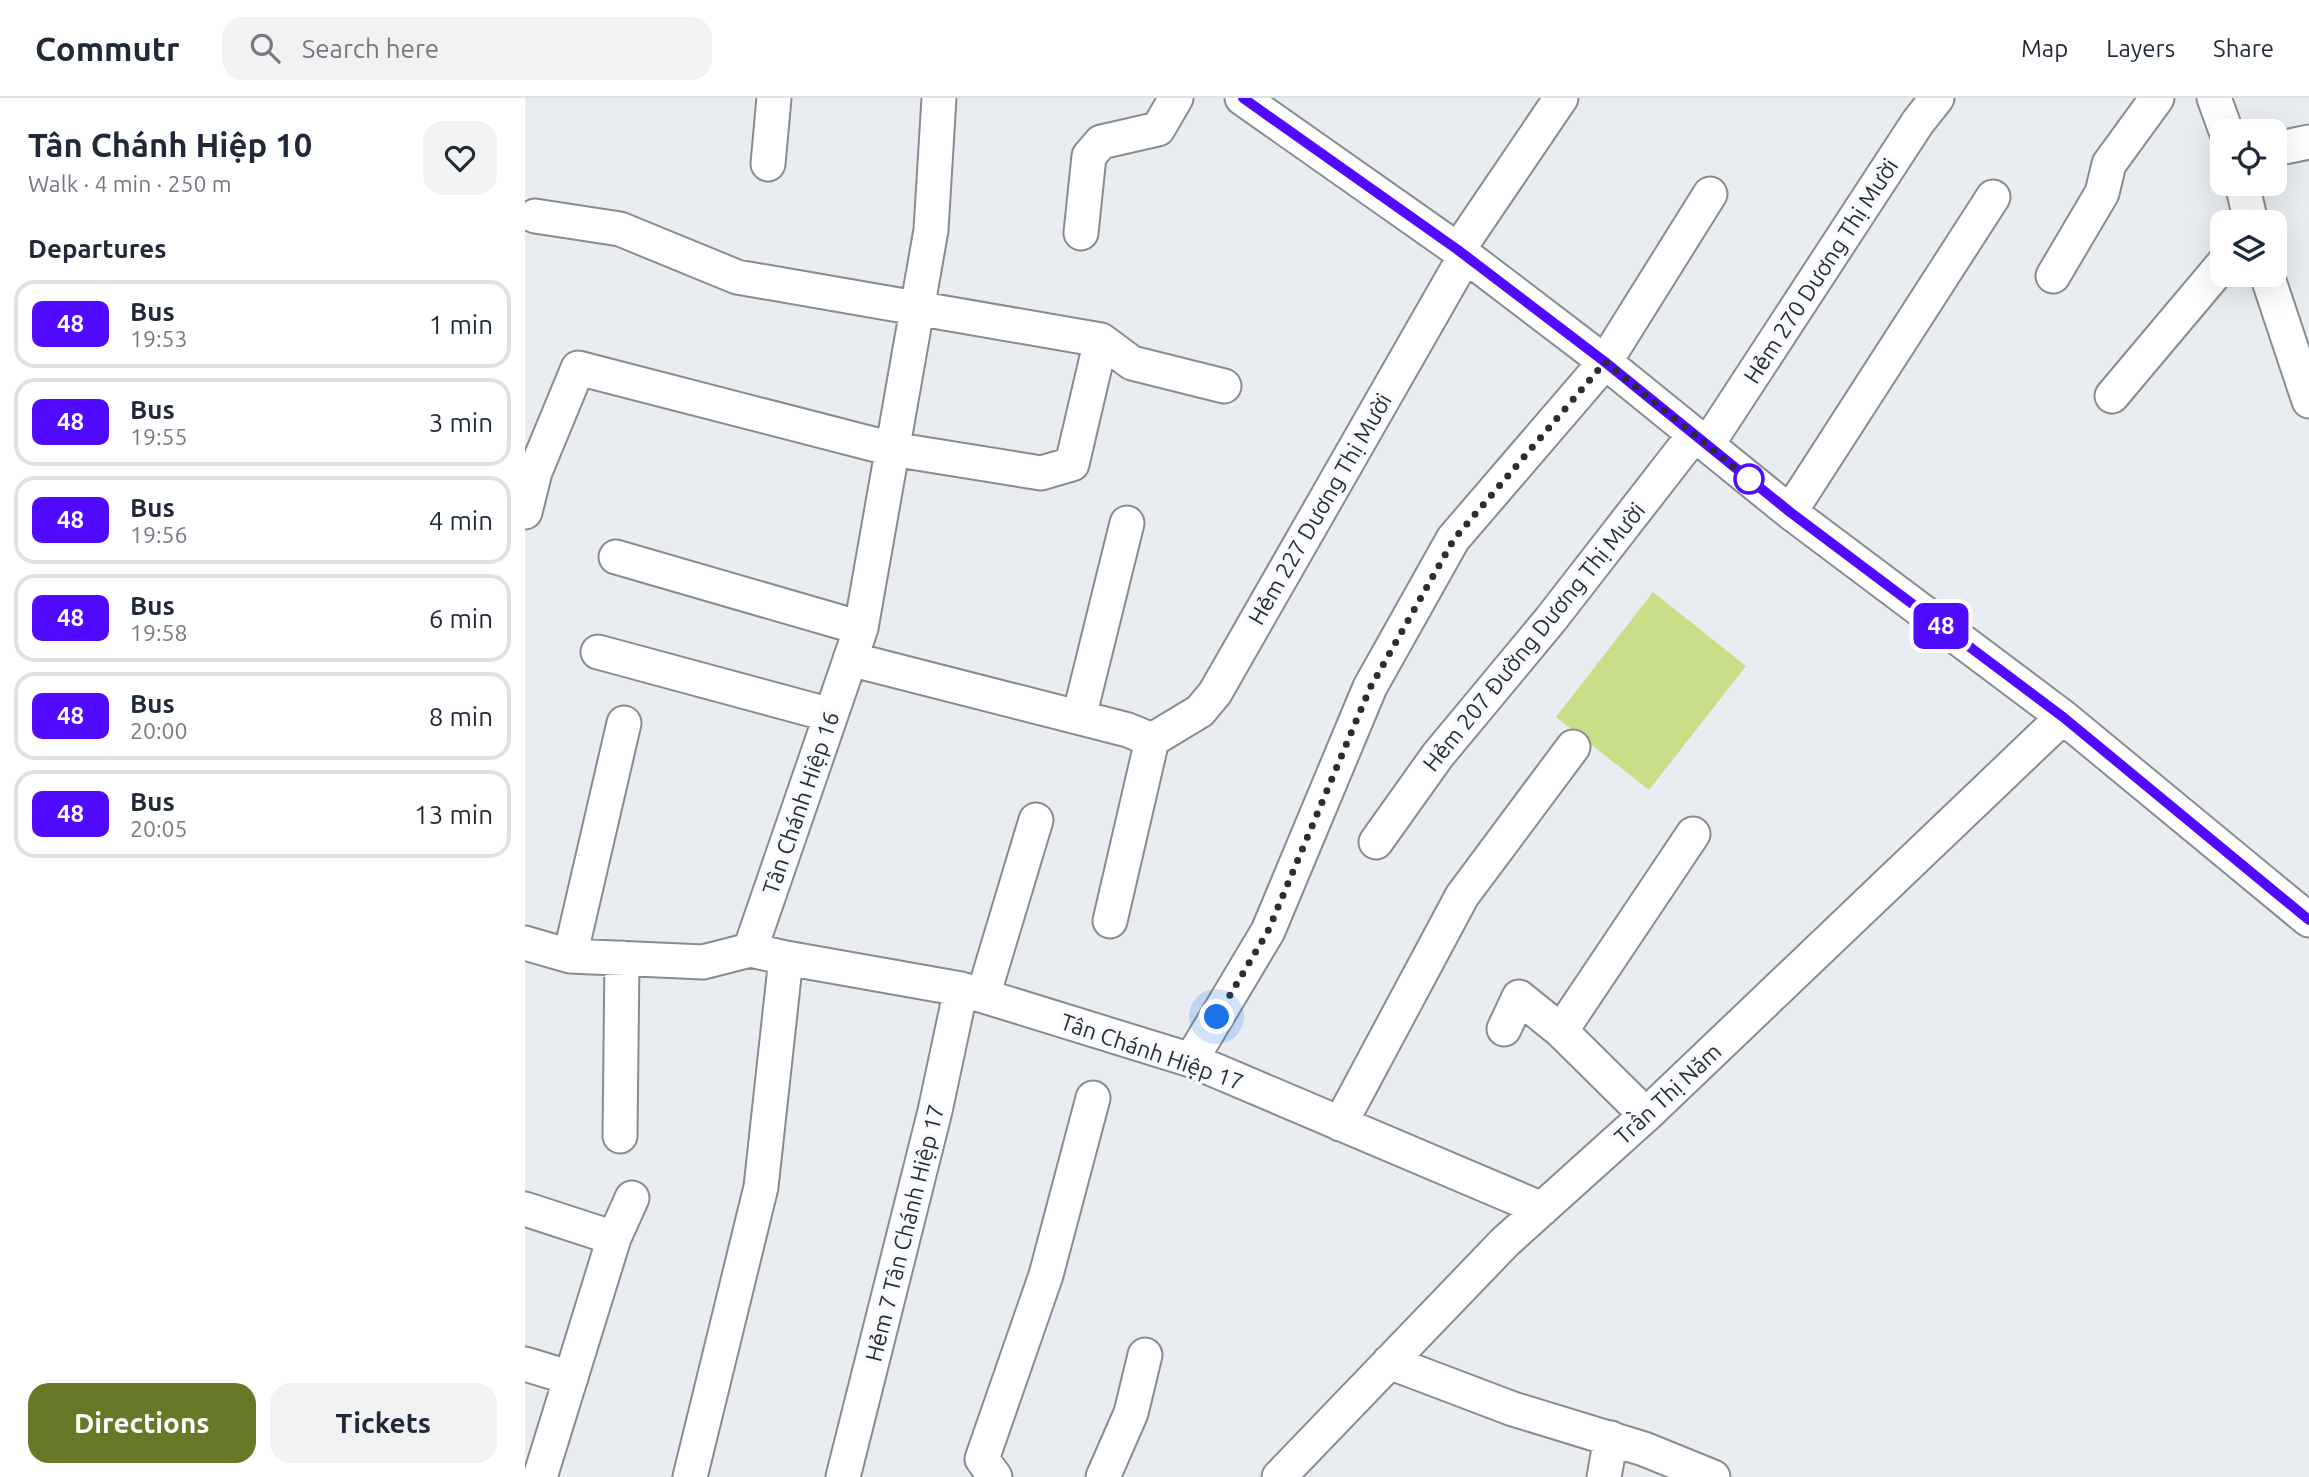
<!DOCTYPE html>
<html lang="en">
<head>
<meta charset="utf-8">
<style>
  :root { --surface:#fff; --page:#f2f2f3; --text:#1f2937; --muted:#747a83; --line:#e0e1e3; --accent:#677827 }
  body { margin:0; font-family:Ubuntu,sans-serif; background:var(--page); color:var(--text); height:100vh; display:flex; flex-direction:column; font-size:26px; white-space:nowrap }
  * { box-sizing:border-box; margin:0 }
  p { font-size:23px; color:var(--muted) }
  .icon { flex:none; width:38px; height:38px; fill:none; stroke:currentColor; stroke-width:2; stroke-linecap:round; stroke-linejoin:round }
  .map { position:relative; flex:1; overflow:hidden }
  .details { display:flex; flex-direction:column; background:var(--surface); width:525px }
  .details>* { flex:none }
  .badge { padding:0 14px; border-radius:10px; font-size:24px; line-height:46px }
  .controls { position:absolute; left:1685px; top:21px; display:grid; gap:14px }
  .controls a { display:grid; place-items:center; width:77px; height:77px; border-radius:14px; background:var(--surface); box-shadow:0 7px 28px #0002; font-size:35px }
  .you { position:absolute; width:35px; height:35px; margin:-18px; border:5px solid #fff; border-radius:50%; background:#1a73e8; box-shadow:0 0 0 10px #1a73e833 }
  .map>.badge { position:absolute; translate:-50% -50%; box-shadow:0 0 0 4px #fff }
  h2 { padding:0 28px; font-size:26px; line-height:63px }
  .round { display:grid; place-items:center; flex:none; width:74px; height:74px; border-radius:21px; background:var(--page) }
  .overview { display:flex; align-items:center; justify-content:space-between; height:119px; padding:0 28px }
  h1 { font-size:33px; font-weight:700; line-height:52px }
  .cta { display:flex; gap:14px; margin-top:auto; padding:14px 28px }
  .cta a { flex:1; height:80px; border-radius:21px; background:var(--accent); color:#fff; font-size:28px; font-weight:700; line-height:80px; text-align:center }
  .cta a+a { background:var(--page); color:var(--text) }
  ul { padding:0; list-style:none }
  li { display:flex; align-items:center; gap:21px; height:88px; margin:0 14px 10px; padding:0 14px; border:4px solid var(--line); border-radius:21px }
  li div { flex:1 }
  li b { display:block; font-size:26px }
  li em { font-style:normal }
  li .badge { min-width:77px; font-weight:700; text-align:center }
  header { display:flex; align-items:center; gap:42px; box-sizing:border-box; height:98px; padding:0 35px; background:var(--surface); border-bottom:2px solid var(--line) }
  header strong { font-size:33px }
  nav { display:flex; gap:38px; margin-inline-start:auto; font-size:24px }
  .search { width:490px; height:63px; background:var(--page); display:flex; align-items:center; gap:18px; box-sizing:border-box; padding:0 24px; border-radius:21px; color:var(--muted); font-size:26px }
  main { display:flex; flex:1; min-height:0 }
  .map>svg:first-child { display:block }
</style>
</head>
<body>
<header>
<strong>Commutr</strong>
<div class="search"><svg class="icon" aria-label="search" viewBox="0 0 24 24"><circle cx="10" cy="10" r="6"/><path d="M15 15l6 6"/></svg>Search here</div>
<nav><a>Map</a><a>Layers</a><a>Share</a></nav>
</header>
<main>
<section class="details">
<div class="overview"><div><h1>Tân Chánh Hiệp 10</h1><p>Walk · 4 min · 250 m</p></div><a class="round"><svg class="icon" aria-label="heart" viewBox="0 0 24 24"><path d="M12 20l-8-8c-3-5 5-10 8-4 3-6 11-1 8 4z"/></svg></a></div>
<h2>Departures</h2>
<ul>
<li><span class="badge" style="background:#4f0aff;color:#fff">48</span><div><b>Bus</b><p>19:53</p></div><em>1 min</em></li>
<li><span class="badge" style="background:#4f0aff;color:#fff">48</span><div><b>Bus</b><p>19:55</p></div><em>3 min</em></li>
<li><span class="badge" style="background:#4f0aff;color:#fff">48</span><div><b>Bus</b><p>19:56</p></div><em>4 min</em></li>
<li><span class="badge" style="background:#4f0aff;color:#fff">48</span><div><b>Bus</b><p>19:58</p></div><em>6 min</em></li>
<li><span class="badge" style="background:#4f0aff;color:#fff">48</span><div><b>Bus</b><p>20:00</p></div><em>8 min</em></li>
<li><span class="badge" style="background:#4f0aff;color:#fff">48</span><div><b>Bus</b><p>20:05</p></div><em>13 min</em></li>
</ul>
<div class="cta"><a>Directions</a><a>Tickets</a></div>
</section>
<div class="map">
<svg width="1784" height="1379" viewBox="0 0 1784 1379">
  <rect width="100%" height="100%" fill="#e9edf2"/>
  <path fill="#c8de87" d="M1128,494L1221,568L1124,692L1031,619Z"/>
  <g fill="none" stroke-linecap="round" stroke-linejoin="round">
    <g stroke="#888c90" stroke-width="37">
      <path id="minor" d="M717,0L933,152L1080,264L1265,414L1538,619L1784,822
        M1689,0L1701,33
        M1750,51L1784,44
        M243,66L249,0
        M1717,86L1726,124
        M10,118L95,131L212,179L576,242L607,265L699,288
        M556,135L564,58L576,44L633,31L651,0
        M933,152L1036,0
        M1742,177L1784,303
        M1528,178L1577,95L1584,66L1632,0
        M1587,298L1698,166
        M1182,347L1393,24L1412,0
        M0,414L10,374L53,270L367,351L516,375L547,366L576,242
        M1265,414L1468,99
        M91,459L336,530
        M73,554L306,617
        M325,561L603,632L627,642L585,823
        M554,619L602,425
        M627,642L675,613L690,595L940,158
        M851,744L913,657L1026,521L1169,337
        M0,845L45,858L178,864L225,852
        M45,858L99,625
        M261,860L436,891L666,962L1017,1111
        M458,898L511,722
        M979,931L994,899L1036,933L1121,1017
        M1036,933L1168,736
        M666,962L743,833L845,589L928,441L1080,264L1185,96
        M815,1026L937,798L1048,649
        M95,1038L97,860
        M0,1111L89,1140L15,1379
        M89,1140L107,1100
        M864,1264L988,1311L1119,1351L1188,1379
        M0,1266L46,1280
        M165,1379L236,1089L261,860L225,852L336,530L406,132L414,0
        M318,1379L410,1013L436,891
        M470,1379L457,1361L521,1177L568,1000
        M578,1379L606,1315L620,1257
        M754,1379L980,1144L1121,1017L1538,619
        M1079,1379L1086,1340"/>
    </g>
    <use href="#minor" stroke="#fff" stroke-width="33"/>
  </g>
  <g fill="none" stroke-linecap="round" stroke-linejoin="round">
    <g stroke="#fff" stroke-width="16">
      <path id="line" d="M718,0L933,152L1080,264L1265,414L1538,619L1784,822"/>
    </g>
    <use href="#line" stroke="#4f0aff" stroke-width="10"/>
    <path stroke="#2c2d2f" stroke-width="7" stroke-dasharray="0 12.6" d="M692,919L743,833L845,590L929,441L1080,264L1224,381"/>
  </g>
  <circle fill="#fff" stroke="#4f0aff" stroke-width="3.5" cx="1224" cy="381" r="14"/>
  <g text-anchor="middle" stroke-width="7" stroke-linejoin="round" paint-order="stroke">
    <g font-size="23" fill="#2c2d2f" stroke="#f7fbff">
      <text transform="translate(1296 173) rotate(-57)" y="8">Hẻm 270 Dương Thị Mười</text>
      <text transform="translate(795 411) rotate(-60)" y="8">Hẻm 227 Dương Thị Mười</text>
      <text transform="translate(1009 539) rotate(-51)" y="8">Hẻm 207 Đường Dương Thị Mười</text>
      <text transform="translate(276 705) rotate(-71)" y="8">Tân Chánh Hiệp 16</text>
      <text transform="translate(627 954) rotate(19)" y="8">Tân Chánh Hiệp 17</text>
      <text transform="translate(1143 996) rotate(-43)" y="8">Trần Thị Năm</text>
      <text transform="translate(380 1135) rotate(-76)" y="8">Hẻm 7 Tân Chánh Hiệp 17</text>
    </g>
  </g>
</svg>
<div class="controls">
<a><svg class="icon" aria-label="locate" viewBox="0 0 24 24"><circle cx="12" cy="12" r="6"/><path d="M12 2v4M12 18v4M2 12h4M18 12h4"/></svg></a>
<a><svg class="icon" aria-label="layers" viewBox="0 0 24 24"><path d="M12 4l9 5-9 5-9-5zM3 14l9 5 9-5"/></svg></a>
</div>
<div class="you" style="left:692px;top:919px"></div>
<b class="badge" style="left:1416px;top:528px;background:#4f0aff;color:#fff">48</b>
</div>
</main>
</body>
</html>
